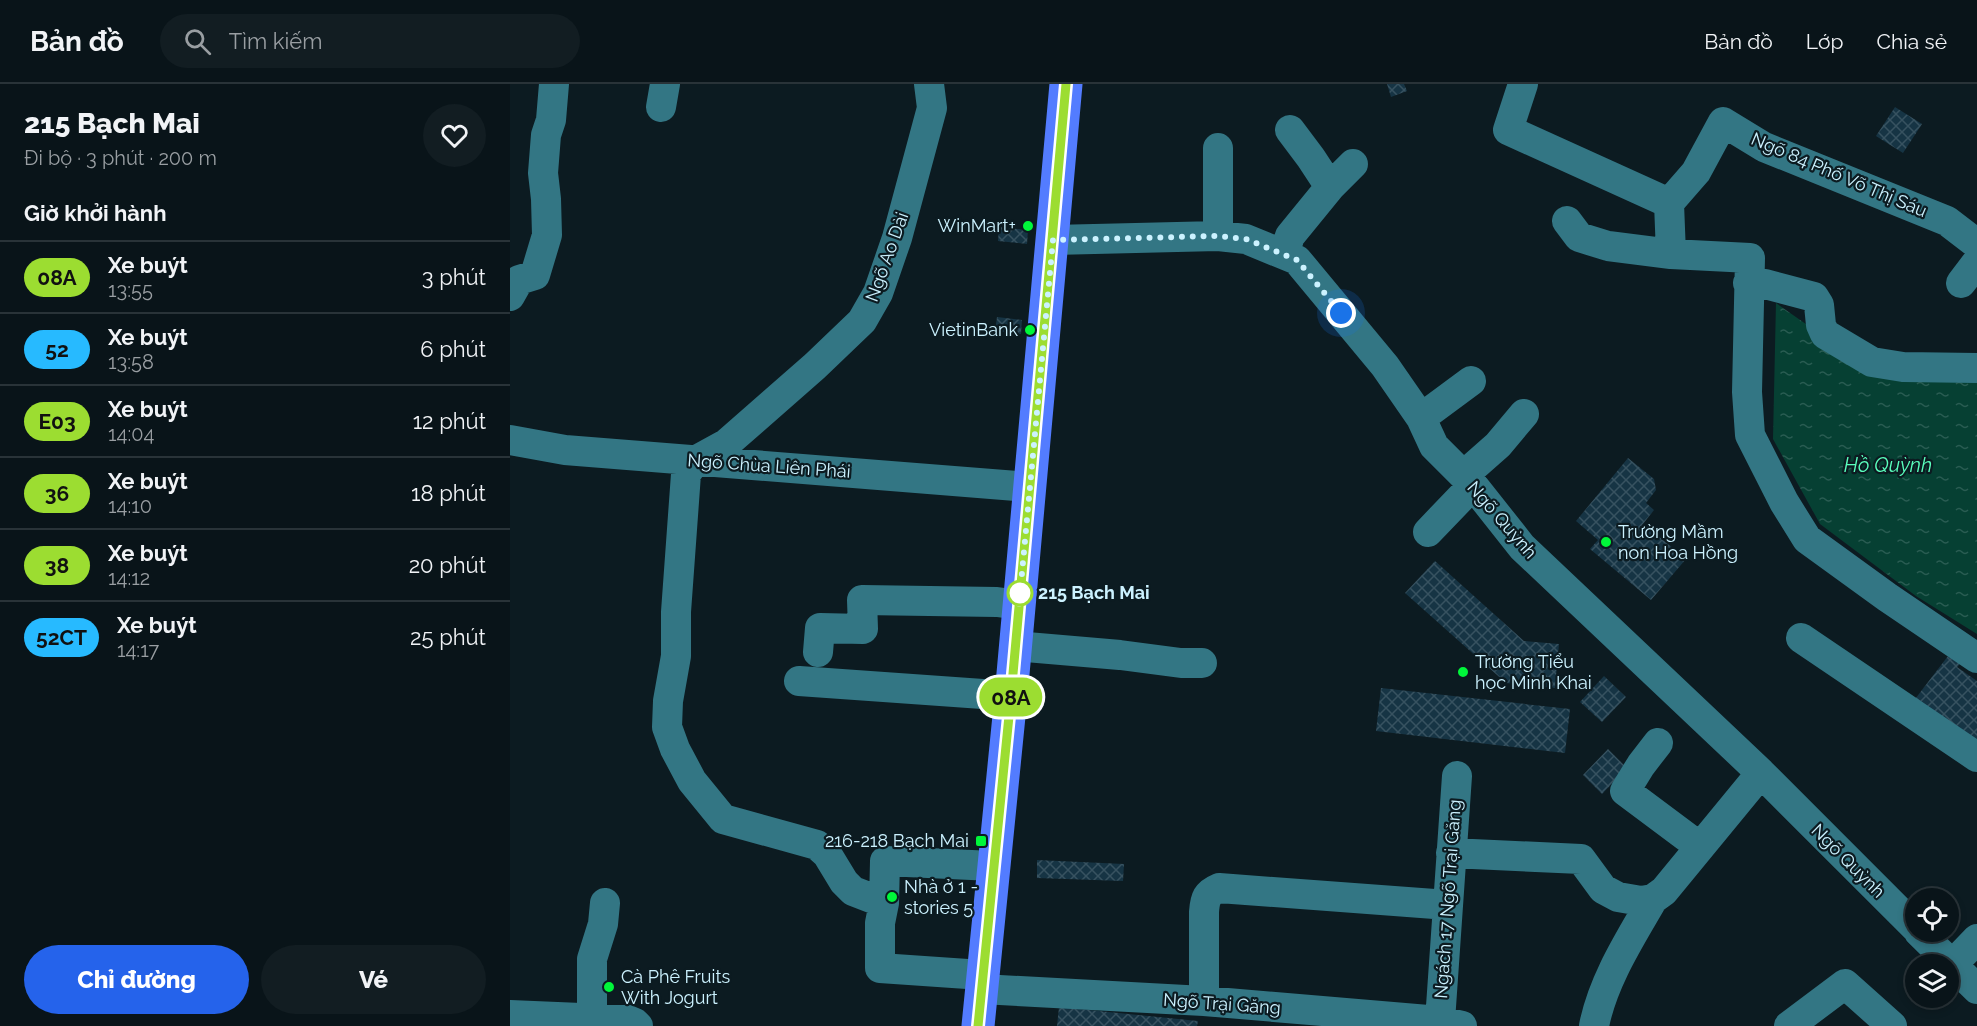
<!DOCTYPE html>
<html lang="vi">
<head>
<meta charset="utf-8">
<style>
  :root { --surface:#091419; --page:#121d22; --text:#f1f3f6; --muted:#999ea2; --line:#293338; --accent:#2563eb }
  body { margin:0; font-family:Raleway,sans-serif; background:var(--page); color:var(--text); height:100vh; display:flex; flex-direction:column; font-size:22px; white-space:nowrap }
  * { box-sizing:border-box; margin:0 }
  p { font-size:20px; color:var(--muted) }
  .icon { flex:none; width:33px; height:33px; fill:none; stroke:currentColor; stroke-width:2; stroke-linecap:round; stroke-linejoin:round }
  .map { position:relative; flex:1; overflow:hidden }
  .details { display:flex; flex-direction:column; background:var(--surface); width:510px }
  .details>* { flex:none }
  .badge { padding:0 12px; border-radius:20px; font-size:21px; line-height:39px }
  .fabs { position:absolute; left:1395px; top:804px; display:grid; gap:12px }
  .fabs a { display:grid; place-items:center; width:54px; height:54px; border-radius:50%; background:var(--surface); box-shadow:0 3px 9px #0003,0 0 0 2px var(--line); font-size:30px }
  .you { position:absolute; width:30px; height:30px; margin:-15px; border:4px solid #fff; border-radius:50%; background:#1a73e8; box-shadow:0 0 0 9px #1a73e833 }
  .map>.badge { position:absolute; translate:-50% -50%; box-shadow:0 0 0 3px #fff }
  h2 { padding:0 24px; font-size:22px; line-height:54px }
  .round { display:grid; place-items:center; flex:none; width:63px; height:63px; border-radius:32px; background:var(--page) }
  .summary { display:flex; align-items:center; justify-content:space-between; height:102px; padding:0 24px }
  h1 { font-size:28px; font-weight:800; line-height:45px }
  .action { display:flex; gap:12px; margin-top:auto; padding:12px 24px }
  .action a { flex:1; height:69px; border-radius:36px; background:var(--accent); color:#fff; font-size:24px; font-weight:800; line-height:69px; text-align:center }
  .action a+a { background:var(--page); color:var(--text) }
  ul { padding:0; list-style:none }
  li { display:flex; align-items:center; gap:18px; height:72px; padding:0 24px; border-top:2px solid var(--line) }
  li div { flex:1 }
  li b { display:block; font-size:22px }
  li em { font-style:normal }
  li .badge { min-width:66px; font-weight:700; text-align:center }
  header { display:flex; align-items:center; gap:36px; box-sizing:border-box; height:84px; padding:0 30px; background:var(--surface); border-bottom:2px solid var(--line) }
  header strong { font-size:28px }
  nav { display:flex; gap:33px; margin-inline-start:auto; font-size:21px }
  .search { width:420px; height:54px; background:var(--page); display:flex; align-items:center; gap:15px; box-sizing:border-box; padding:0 21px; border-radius:33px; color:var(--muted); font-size:22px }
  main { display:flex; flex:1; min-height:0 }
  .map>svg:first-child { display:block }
</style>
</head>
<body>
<header>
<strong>Bản đồ</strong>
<div class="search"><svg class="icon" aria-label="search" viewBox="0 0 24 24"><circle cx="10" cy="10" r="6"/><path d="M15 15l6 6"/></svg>Tìm kiếm</div>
<nav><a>Bản đồ</a><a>Lớp</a><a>Chia sẻ</a></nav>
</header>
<main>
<section class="details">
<div class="summary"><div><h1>215 Bạch Mai</h1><p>Đi bộ · 3 phút · 200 m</p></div><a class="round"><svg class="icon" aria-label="heart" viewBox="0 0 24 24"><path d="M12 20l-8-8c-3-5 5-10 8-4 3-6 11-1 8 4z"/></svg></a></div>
<h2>Giờ khởi hành</h2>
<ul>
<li><span class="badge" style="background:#9cdd31;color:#111">08A</span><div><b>Xe buýt</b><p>13:55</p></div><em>3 phút</em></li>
<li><span class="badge" style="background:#27baff;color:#111">52</span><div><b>Xe buýt</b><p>13:58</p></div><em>6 phút</em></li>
<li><span class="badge" style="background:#9cdd31;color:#111">E03</span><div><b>Xe buýt</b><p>14:04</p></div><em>12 phút</em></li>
<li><span class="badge" style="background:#9cdd31;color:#111">36</span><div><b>Xe buýt</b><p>14:10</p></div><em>18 phút</em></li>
<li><span class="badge" style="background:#9cdd31;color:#111">38</span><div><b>Xe buýt</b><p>14:12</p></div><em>20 phút</em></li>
<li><span class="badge" style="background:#27baff;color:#111">52CT</span><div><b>Xe buýt</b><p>14:17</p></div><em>25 phút</em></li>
</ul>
<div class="action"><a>Chỉ đường</a><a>Vé</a></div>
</section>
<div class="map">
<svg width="1467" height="942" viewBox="0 0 1467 942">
  <defs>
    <pattern id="water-ripples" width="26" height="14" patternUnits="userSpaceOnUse" patternTransform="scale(1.5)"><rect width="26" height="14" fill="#064033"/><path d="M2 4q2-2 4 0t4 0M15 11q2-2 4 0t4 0" fill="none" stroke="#295c52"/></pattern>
    <pattern id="building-cross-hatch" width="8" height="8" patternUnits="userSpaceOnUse" patternTransform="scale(1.5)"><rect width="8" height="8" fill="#163444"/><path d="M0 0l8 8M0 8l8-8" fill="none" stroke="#375260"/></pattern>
  </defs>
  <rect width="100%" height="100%" fill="#0c1b21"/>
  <path fill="url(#water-ripples)" d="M1266,219L1370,292L1467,296V550L1406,512L1310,440L1263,355Z"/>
  <path fill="url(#building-cross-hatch)" d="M877,0H894L897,7L881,13Z
    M1385,23L1412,40L1393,69L1366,52Z
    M489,143L518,146L517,160L488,157Z
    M487,233L512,236L511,250L485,247Z
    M1118,374L1144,395L1146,406L1136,419L1144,426L1129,445L1135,450L1140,445L1176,475L1141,516L1080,465L1088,456L1066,437Z
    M925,477L1014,557L1049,560L1045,604L996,599L895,509Z
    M1438,572L1450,580L1447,583L1467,597V665L1402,619Z
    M1094,592L1116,613L1092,638L1070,618Z
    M871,604L1060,625L1055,669L866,647Z
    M1098,665L1117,684L1092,710L1073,691Z
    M527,776L614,780L613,797L527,794Z
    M549,923L688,937L687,942H547Z"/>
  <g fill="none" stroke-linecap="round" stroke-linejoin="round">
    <path stroke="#337684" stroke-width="30" d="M419,0L422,24L387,154L368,209L352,237L305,282L216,360L185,377L176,390L166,528V572L158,617L157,643L165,665L182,697L213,735L307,761L317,770L334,798L343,807L374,819L370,839V884L472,891
      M1013,0L998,46L1159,119L1161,170
      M151,23L155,0
      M780,46L801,74L820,103L843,80
      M708,64V152
      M1159,119L1186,88L1213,38L1254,63L1437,137L1467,160
      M1057,137L1069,153L1098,162L1161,170L1240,174L1237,308L1240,351L1274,418L1297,455L1377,513L1467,574
      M543,156L708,152L736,155L787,176L875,282L911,334L924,362L963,401L1012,463L1251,689L1406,844
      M774,170L780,152L820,103
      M1238,199L1255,200L1304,213L1309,221L1311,241L1315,250L1362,278L1393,283L1467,284
      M1451,199L1467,178
      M0,212L9,196L25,191L37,151L36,115L33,89L36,51L41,36L44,0
      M911,334L961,297
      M0,356L55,366L519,403
      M954,391L988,361L1014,330
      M918,448L963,401
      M1291,554L1467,673
      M505,562L610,571L671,579H692
      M308,568L310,544L353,545L352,516L487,518L509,521
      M289,597L501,612
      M1148,659L1131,681L1115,707L1190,763
      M941,769L1071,775L1093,805L1108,813L1131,817L1143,815L1154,807L1251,689
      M374,819L375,777L483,782
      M1409,848L1467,905
      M1442,881L1467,855
      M471,905L694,917L930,937L952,942
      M694,917V828C695,814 697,809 709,804L938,821
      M0,931L118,936L125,939L128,942
      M82,935V875L93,840L95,819
      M930,937L947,692
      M1084,942C1093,896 1120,855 1143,815
      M1279,942L1335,900L1382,942"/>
    <path stroke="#537cff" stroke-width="33" d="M468,942L501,612L556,0"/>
  </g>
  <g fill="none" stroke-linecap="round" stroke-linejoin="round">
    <g stroke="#fff" stroke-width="14">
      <path id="line" d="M468,942L501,612L556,0"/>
    </g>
    <use href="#line" stroke="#9cdd31" stroke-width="9"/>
    <path stroke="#ccf2ff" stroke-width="6" stroke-dasharray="0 10.8" d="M510,509L509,521L543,156L708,152L736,155L787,176L831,229"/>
  </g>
  <g fill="#00f73a" stroke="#0c1b21" stroke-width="2">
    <circle cx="518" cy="142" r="6"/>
    <circle cx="520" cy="246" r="6"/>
    <circle cx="1096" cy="458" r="6"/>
    <circle cx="953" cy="588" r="6"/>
    <rect x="465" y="751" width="12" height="12" rx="3"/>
    <circle cx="382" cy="813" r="6"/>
    <circle cx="99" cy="903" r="6"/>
  </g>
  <circle fill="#fff" stroke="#9cdd31" stroke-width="3" cx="510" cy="509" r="12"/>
  <g text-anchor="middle" stroke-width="4.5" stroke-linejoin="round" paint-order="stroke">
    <g font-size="18" fill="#ccf2ff" stroke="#0c1b21">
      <text transform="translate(1329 91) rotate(23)" y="6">Ngõ 84 Phố Võ Thị Sáu</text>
      <text transform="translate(377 173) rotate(-70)" y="6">Ngõ Ao Dài</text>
      <text transform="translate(259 382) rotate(4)" y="6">Ngõ Chùa Liên Phái</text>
      <text transform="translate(992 436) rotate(49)" y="6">Ngõ Quỳnh</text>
      <text transform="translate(1338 777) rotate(45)" y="6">Ngõ Quỳnh</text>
      <text transform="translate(938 815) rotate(-86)" y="6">Ngách 17 Ngõ Trại Găng</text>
      <text transform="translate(712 920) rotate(4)" y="6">Ngõ Trại Găng</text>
    </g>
    <g font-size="18" fill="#ccf2ff" stroke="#0c1b21" text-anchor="start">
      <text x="506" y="148" text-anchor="end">WinMart+</text>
      <text x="508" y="252" text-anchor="end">VietinBank</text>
      <text x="1108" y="454">Trường Mầm<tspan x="1108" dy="21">non Hoa Hồng</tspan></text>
      <text x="965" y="584">Trường Tiểu<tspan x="965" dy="21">học Minh Khai</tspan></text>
      <text x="459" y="763" text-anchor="end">216-218 Bạch Mai</text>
      <text x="394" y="809">Nhà ở 1 -<tspan x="394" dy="21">stories 5</tspan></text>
      <text x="111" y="899">Cà Phê Fruits<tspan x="111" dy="21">With Jogurt</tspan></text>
    </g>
    <g font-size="18" font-weight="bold" fill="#ccf2ff" stroke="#0c1b21" text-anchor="start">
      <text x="528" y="515">215 Bạch Mai</text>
    </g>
    <g font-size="20" font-style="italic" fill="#5affbd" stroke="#0c1b21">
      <text x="1378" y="388">Hồ Quỳnh</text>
    </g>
  </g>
</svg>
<div class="fabs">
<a><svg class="icon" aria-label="locate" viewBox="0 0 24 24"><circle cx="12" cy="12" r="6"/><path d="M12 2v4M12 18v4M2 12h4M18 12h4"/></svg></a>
<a><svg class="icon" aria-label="layers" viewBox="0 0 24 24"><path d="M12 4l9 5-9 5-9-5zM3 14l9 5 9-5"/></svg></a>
</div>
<div class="you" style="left:831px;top:229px"></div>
<b class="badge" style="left:501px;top:613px;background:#9cdd31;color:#111">08A</b>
</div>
</main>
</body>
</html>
